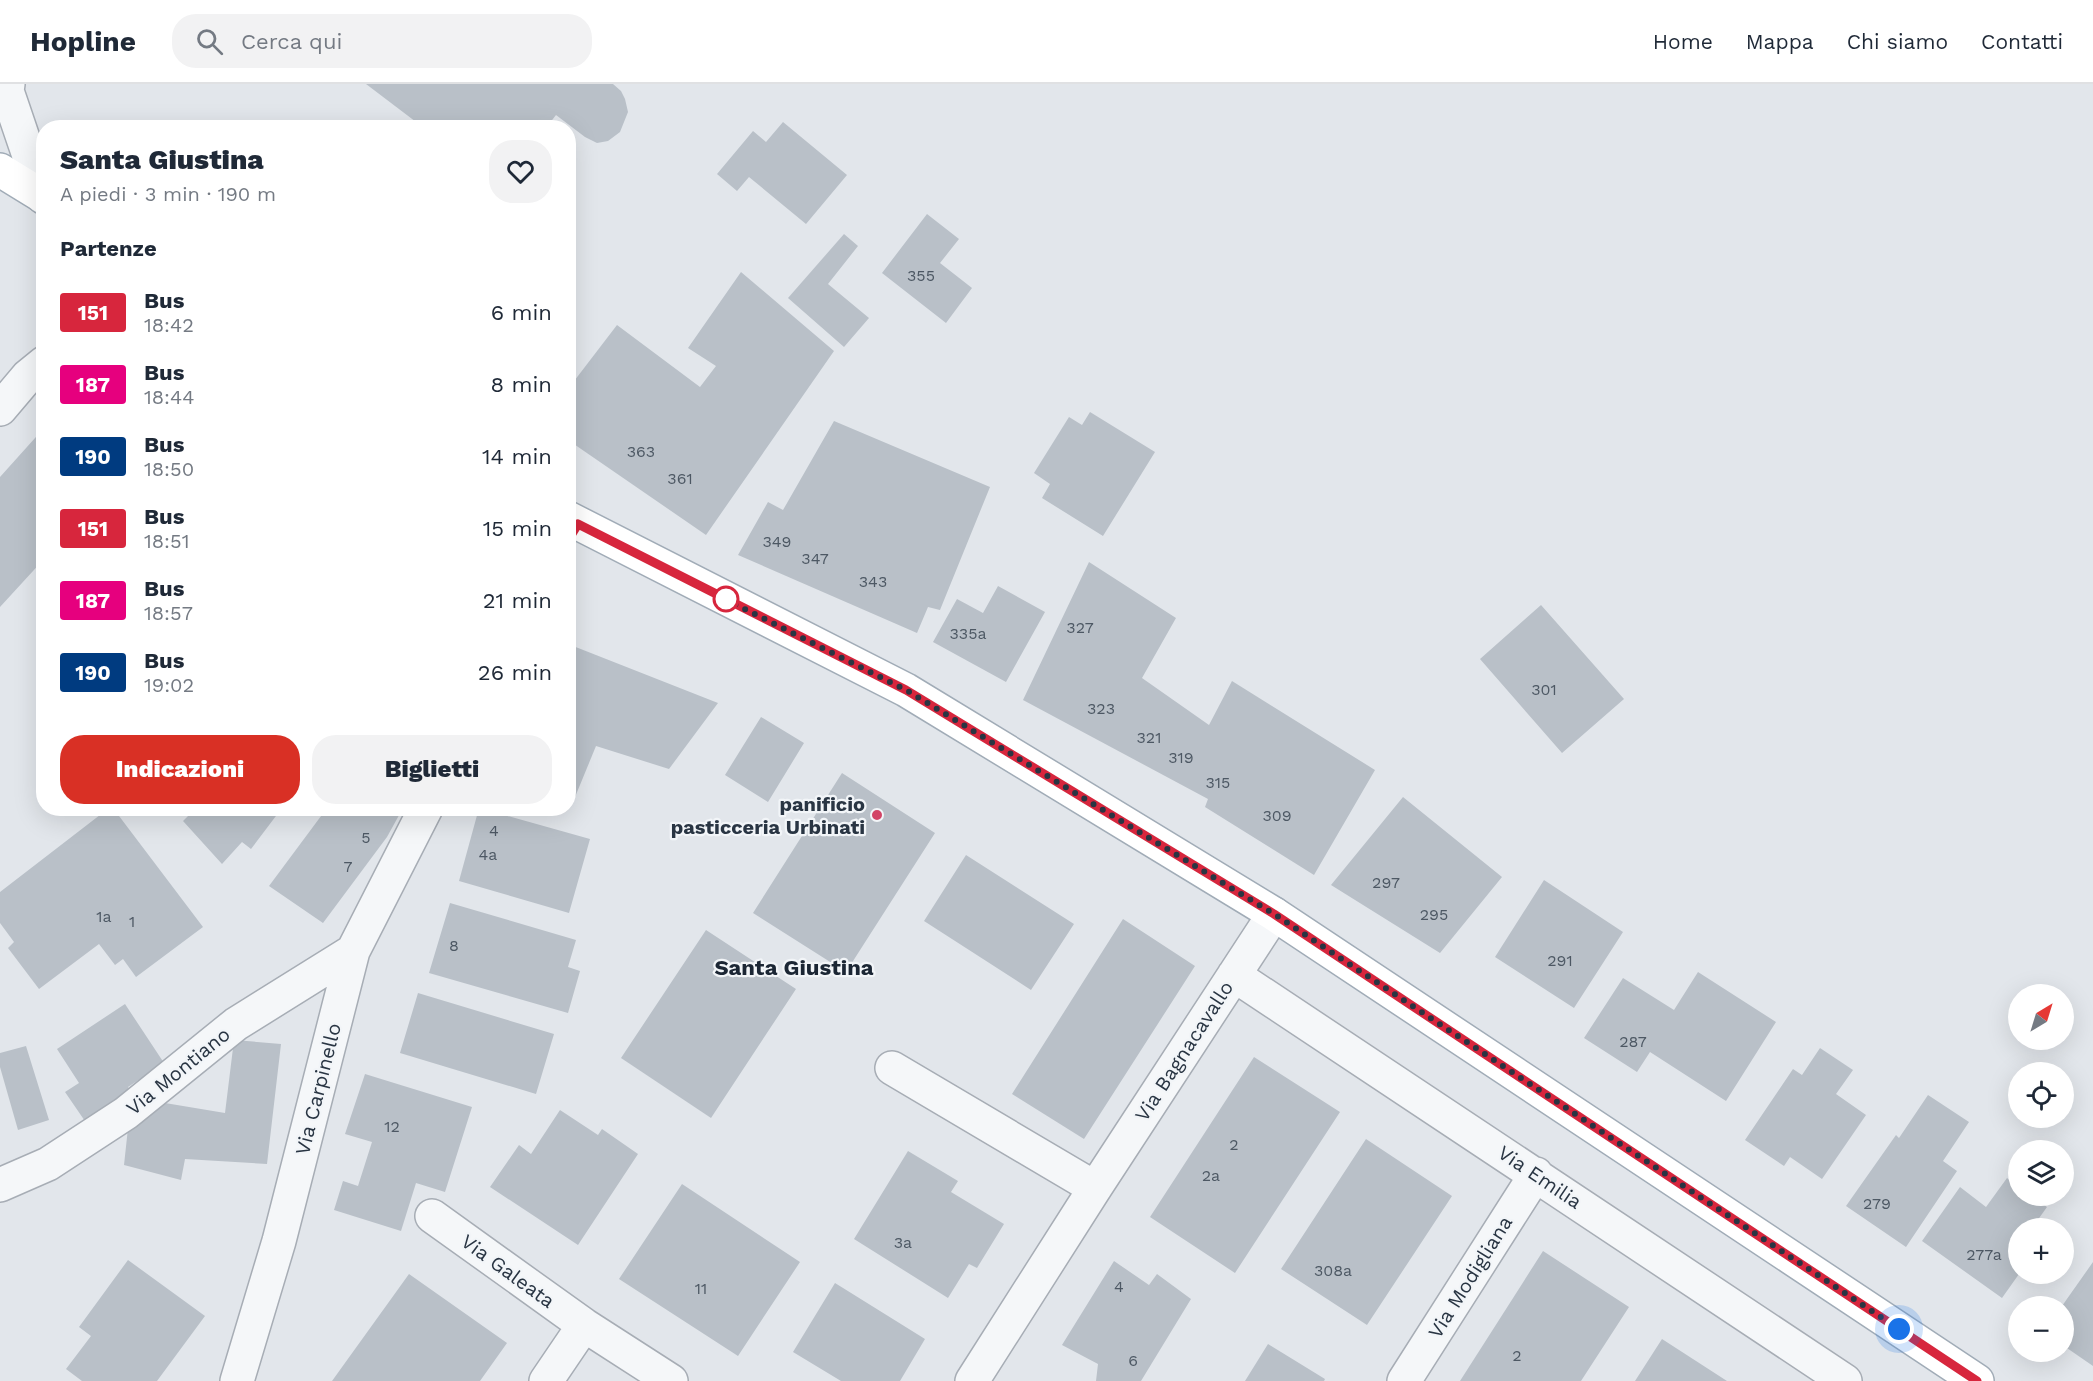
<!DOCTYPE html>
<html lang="it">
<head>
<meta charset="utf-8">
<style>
  :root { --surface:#fff; --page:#f2f2f3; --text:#1f2937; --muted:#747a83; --line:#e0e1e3; --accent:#d93025 }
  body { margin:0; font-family:"Work Sans",sans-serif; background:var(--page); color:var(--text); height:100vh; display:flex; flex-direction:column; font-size:22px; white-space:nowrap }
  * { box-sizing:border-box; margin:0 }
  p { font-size:20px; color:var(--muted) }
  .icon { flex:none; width:33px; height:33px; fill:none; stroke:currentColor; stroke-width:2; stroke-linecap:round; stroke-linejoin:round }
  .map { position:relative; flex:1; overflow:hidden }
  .drawer { position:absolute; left:36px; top:36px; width:540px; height:696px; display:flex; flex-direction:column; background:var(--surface); border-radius:24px; box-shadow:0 6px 24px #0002 }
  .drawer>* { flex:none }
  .badge { padding:0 12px; border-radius:4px; font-size:21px; line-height:39px }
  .needle { width:39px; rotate:38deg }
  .buttons { position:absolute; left:2008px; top:900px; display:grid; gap:12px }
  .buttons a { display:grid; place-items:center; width:66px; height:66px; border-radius:50%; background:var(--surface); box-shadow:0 6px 24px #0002; font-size:30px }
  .you { position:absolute; width:30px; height:30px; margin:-15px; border:4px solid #fff; border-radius:50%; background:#1a73e8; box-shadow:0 0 0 9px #1a73e833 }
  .map>.badge { position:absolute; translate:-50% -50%; box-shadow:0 0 0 3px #fff }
  h2 { padding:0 24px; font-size:22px; line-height:54px }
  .round { display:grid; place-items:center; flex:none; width:63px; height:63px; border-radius:24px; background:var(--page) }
  .head { display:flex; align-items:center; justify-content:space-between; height:102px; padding:0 24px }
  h1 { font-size:28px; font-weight:800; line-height:45px }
  .primary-button { display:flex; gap:12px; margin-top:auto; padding:12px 24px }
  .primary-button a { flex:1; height:69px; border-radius:24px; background:var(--accent); color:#fff; font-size:24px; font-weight:800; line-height:69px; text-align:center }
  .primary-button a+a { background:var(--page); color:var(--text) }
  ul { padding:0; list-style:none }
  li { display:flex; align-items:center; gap:18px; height:72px; padding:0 24px }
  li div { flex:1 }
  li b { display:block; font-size:22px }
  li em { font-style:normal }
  li .badge { min-width:66px; font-weight:700; text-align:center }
  header { display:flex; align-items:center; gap:36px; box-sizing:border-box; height:84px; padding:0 30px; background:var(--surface); border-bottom:2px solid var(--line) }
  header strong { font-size:28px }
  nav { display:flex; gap:33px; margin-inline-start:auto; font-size:21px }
  .search { width:420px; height:54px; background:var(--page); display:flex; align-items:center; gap:15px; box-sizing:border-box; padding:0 21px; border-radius:24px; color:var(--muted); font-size:22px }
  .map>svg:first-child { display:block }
</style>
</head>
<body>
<header>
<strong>Hopline</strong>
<div class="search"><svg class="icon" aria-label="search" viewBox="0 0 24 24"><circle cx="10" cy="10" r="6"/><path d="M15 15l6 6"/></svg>Cerca qui</div>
<nav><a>Home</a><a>Mappa</a><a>Chi siamo</a><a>Contatti</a></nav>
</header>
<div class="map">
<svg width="2093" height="1297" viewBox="0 0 2093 1297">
  <rect width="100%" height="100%" fill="#e2e6eb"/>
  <path fill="#b9c0c8" d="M366,0H613L621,7L625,15L628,28L620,48L608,57L597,59L585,53L556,31L546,44H424Z
    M783,38L847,91L806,140L749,93L737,107L717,90L753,47L766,58Z
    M927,130L959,155L940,179L972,204L946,239L882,189Z
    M844,150L858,162L828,200L869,234L844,263L788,214Z
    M741,188L834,267L706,451L568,356V305L617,241L700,303L716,282L688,264Z
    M1090,328L1155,368L1103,452L1042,414L1050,400L1034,389L1069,333L1082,341Z
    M834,337L990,403L940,526L928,523L917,549L738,471L768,418L783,426Z
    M44,344V475L0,523V393Z
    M1089,478L1176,534L1142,594L1209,641L1232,597L1375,686L1314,791L1205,723L1208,715L1023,616Z
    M998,502L1045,528L1006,598L933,558L957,515L983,529Z
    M1541,521L1624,615L1562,669L1480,575Z
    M568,560L718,619L669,685L596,662L573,718L568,716Z
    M761,633L804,659L768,718L725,691Z
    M842,689L935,749L846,888L753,829Z
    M1403,713L1502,793L1440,869L1331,801Z
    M109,724H113L203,843L136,893L123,875L115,881L99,860L39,905L8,864L14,858L0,839V808Z
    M196,724H212L214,727L216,724H282L251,765L242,758L222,780L183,737Z
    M327,724H403L387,753L323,839L269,802Z
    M479,724L590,755L569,829L459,797Z
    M966,771L1074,840L1031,906L924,837Z
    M1544,796L1623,848L1574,924L1495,873Z
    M450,819L576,856L568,883L580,887L568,929L429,889Z
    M1123,835L1195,882L1084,1055L1012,1010Z
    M706,846L796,905L711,1034L621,974Z
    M1698,888L1776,938L1726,1017L1650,968L1637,988L1584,954L1623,894L1674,926Z
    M418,909L554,950L536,1010L400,969Z
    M125,920L164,979L128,1003L134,1012L89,1043L65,1008L79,999L57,965Z
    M234,956L281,960L267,1080L185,1075L181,1096L124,1081L128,1044L159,1018L225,1029Z
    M26,962L49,1036L18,1046L0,983V969Z
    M1820,964L1853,986L1836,1010L1866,1031L1822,1095L1790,1073L1784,1082L1745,1056L1793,985L1802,991Z
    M1254,973L1340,1028L1235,1189L1150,1133Z
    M365,990L472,1023L445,1108L416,1099L401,1147L334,1126L343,1097L358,1102L372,1058L345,1050Z
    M1928,1011L1969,1038L1943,1077L1957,1087L1906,1163L1846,1122L1896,1051L1899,1054Z
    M560,1026L598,1051L602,1045L638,1070L578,1161L490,1103L519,1061L531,1070Z
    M1366,1055L1452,1112L1367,1241L1281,1185Z
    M908,1067L958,1097L951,1108L1004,1140L977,1184L969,1180L948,1214L854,1155Z
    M2007,1094L2019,1103V1112H2031L2047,1123L2032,1144H2019V1190L2002,1214L1922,1157L1960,1103L1986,1123Z
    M682,1100L800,1178L738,1272L619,1195Z
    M1543,1167L1629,1223L1581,1297H1460Z
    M128,1176L205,1232L157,1297H82L66,1285L91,1252L79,1243Z
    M1114,1177L1149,1201L1157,1190L1191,1215L1141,1297H1096L1098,1280L1062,1261Z
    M2093,1178V1282L2064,1262V1222H2062Z
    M409,1190L507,1259L480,1297H332Z
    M835,1199L925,1255L900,1297H841L793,1268Z
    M1662,1255L1727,1297H1635Z
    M1268,1260L1325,1295L1324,1297H1245Z"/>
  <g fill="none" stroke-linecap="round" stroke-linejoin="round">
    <g stroke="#a7adb5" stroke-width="36">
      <path id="minor" d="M0,325L28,292L44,279
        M1234,891L1845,1297
        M892,984L1095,1104
        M0,1101L48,1080L126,1029L236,940L353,867
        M432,1132L584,1241L671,1297
        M237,1297L279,1157L353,867L426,724
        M546,1297L584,1241
        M972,1297L1095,1104L1274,830
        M1404,1297L1536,1090"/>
    </g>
    <g stroke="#a7adb5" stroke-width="36">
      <path id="tertiary" d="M8,0L7,7L43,113"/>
    </g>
    <g stroke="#a1acb7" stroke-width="36">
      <path id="primary" d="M0,86L44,113
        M568,434L906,606L1274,830L1977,1297"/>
    </g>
    <use href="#minor" stroke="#f5f7f9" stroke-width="33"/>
    <use href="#tertiary" stroke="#f5f7f9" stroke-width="33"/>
    <use href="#primary" stroke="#fff" stroke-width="33"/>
  </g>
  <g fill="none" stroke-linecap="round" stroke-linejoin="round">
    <g stroke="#fff" stroke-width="14">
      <path id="line" d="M568,456L578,440L906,606L1274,830L1977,1297"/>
    </g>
    <use href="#line" stroke="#d7263d" stroke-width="9"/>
    <path stroke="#293543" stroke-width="6" stroke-dasharray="0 10.8" d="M726,515L721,513L906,606L1274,830L1899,1245"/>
  </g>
  <circle fill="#fff" stroke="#d7263d" stroke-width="3" cx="726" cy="515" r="12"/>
  <circle fill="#d24466" stroke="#f2f5f8" stroke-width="2" cx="877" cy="731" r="6"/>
  <g text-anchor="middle" stroke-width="4.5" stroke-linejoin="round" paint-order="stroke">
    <g font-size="16" fill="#4d5864">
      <text x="921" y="197">355</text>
      <text x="641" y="373">363</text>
      <text x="680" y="400">361</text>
      <text x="777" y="463">349</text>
      <text x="815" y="480">347</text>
      <text x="873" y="503">343</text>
      <text x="1080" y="549">327</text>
      <text x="968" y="555">335a</text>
      <text x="1544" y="611">301</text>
      <text x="1101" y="630">323</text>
      <text x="1149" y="659">321</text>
      <text x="1181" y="679">319</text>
      <text x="1218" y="704">315</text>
      <text x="1277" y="737">309</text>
      <text x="494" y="752">4</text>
      <text x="366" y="759">5</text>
      <text x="488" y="776">4a</text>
      <text x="348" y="788">7</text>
      <text x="1386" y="804">297</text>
      <text x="1434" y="836">295</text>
      <text x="104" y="838">1a</text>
      <text x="132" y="843">1</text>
      <text x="454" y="867">8</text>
      <text x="1560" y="882">291</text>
      <text x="1633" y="963">287</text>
      <text x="392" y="1048">12</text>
      <text x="1234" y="1066">2</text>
      <text x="1211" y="1097">2a</text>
      <text x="1877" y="1125">279</text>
      <text x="903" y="1164">3a</text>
      <text x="1984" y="1176">277a</text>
      <text x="1333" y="1192">308a</text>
      <text x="1119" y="1208">4</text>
      <text x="701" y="1210">11</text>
      <text x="1517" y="1277">2</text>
      <text x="1133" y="1282">6</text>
    </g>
    <g font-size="20" font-weight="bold" fill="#293543" stroke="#f2f5f8" text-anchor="end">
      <text x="865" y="727">panificio<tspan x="865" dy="23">pasticceria Urbinati</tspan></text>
    </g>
    <g font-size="20" fill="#293543" stroke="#f2f5f8">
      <text transform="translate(1184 967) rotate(-57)" y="7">Via Bagnacavallo</text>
      <text transform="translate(178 987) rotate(-39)" y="7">Via Montiano</text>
      <text transform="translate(318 1005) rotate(-76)" y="7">Via Carpinello</text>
      <text transform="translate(1540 1093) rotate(34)" y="7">Via Emilia</text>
      <text transform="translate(508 1187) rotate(36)" y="7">Via Galeata</text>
      <text transform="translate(1470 1193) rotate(-58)" y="7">Via Modigliana</text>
    </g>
    <g font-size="22" font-weight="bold" fill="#1b2634" stroke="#f2f5f8">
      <text x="794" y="891">Santa Giustina</text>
    </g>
  </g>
</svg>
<div class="buttons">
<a><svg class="needle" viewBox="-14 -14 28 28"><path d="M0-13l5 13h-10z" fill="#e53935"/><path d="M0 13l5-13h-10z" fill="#747a83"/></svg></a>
<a><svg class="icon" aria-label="locate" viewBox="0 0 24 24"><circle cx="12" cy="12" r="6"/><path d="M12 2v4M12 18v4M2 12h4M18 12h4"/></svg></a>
<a><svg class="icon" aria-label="layers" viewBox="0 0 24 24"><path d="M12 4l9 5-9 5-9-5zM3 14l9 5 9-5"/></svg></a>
<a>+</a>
<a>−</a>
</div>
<div class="you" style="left:1899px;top:1245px"></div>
<section class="drawer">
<div class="head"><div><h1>Santa Giustina</h1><p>A piedi · 3 min · 190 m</p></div><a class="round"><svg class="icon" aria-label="heart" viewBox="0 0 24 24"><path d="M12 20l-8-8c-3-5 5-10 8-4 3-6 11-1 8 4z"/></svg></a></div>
<h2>Partenze</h2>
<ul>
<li><span class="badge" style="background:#d7263d;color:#fff">151</span><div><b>Bus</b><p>18:42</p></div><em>6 min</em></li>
<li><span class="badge" style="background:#e6007e;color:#fff">187</span><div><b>Bus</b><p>18:44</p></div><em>8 min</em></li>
<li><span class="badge" style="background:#003b80;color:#fff">190</span><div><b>Bus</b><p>18:50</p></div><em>14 min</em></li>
<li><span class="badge" style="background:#d7263d;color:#fff">151</span><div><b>Bus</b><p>18:51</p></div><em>15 min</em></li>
<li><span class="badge" style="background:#e6007e;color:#fff">187</span><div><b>Bus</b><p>18:57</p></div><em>21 min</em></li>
<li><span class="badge" style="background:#003b80;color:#fff">190</span><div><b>Bus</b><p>19:02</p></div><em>26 min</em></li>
</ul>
<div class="primary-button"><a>Indicazioni</a><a>Biglietti</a></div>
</section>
</div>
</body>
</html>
